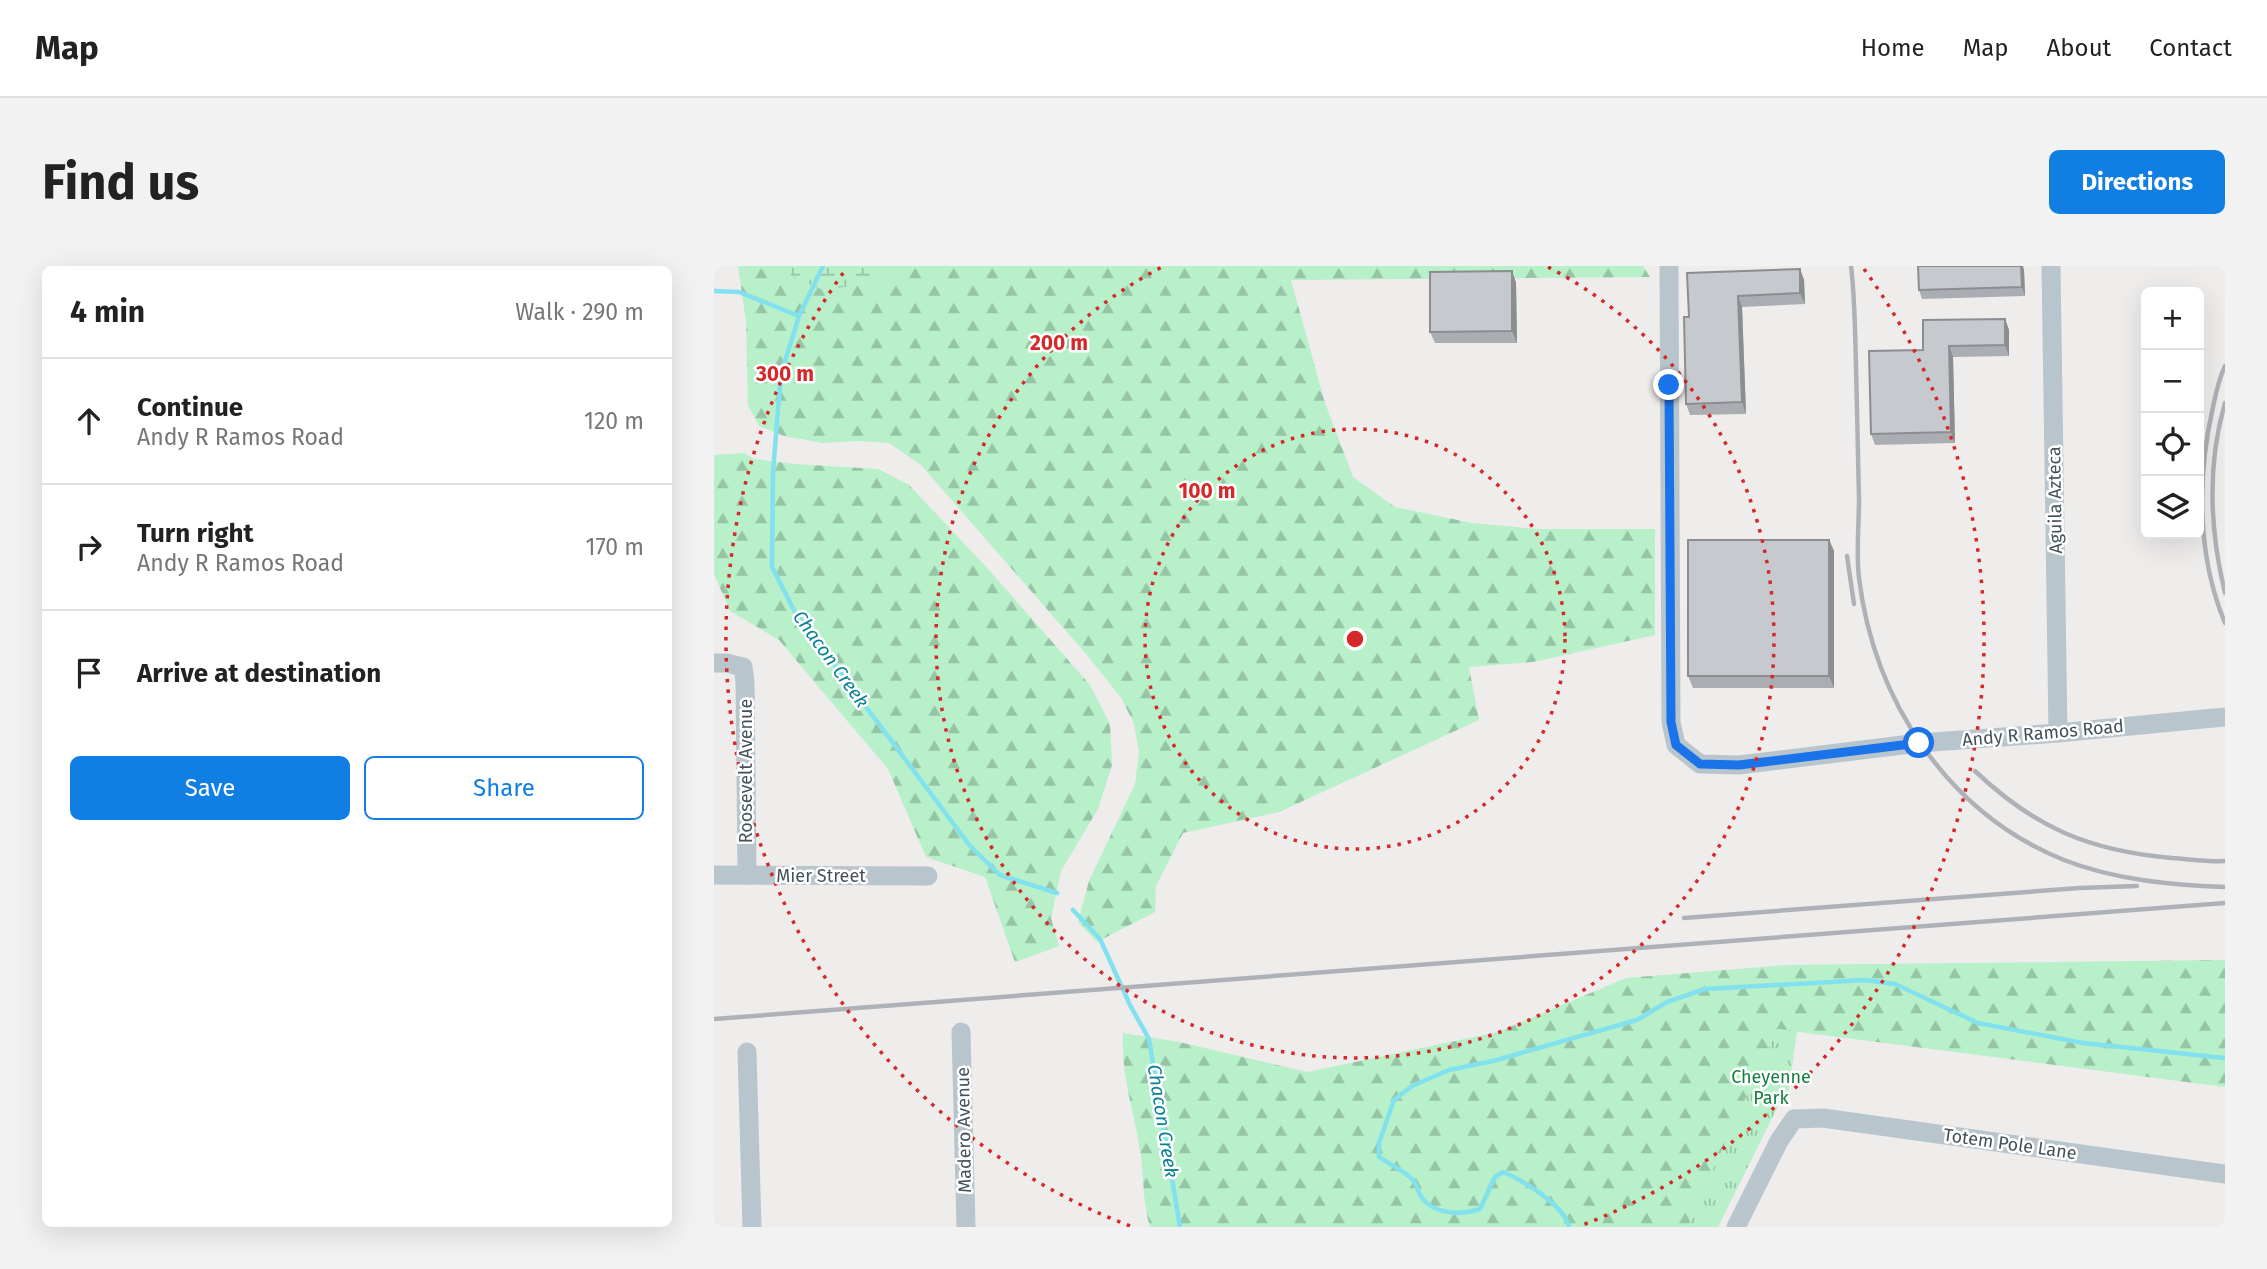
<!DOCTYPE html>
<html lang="en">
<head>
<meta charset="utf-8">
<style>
  :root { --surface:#fff; --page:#f2f2f2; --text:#222; --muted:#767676; --line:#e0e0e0; --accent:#117ee4 }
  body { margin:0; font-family:"Fira Sans",sans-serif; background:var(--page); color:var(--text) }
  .controls { position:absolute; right:21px; top:21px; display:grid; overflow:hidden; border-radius:10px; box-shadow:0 7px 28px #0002 }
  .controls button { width:63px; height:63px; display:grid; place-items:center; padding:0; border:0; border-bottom:2px solid var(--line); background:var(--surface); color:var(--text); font:35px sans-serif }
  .stop { position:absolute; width:21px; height:21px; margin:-16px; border:5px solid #1a73e8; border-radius:50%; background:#fff }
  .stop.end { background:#1a73e8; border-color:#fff; box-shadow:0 2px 7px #0008 }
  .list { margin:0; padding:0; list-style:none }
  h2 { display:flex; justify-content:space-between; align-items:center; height:91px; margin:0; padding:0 28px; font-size:30px }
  h2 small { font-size:23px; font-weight:400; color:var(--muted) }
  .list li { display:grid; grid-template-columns:46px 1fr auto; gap:21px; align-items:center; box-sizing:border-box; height:126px; padding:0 28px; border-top:2px solid var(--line) }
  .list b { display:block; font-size:26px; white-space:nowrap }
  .list p { margin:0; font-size:23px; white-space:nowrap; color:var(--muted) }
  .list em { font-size:23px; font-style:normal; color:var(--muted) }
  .actions { display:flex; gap:14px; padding:21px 28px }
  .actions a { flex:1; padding:16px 0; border:2px solid var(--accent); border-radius:10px; text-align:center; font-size:24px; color:var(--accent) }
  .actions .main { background:var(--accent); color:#fff }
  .icon { flex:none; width:38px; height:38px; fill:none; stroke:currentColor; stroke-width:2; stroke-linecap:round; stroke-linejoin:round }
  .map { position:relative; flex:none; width:1511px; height:961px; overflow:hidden; border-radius:10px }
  header { display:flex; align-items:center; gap:42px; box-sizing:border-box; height:98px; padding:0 35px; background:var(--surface); border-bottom:2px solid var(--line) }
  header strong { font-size:33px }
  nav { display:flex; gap:38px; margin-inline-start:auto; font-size:24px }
  .intro { display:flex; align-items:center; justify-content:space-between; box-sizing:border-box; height:168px; padding:0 42px }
  h1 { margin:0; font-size:49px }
  .button { padding:18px 32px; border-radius:10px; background:var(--accent); color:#fff; font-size:24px; font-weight:700 }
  main { display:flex; gap:42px; padding:0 42px }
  aside { flex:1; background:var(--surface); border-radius:10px; box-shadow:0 7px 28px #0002 }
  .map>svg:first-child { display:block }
  .forest { fill:url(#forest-firs) }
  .wetland { fill:url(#wetland-marsh) }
  .park { fill:url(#park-tufts) }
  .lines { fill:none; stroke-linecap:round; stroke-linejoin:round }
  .stream { stroke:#82e1ef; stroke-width:4.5 }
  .minor { stroke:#b9c5cd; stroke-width:19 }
  .rail { stroke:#aeb2b7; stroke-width:4.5 }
  .wall { fill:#aaaeb2 }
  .shaded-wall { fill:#8b8d91 }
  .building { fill:#c6cacf; stroke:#8b8d91; stroke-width:2 }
  .route { stroke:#1a73e8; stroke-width:9 }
  .ring { fill:none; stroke:#d62828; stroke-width:3.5; stroke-dasharray:3.5 7 }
  .labels { text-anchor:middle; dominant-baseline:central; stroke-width:5; stroke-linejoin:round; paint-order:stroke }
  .street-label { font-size:18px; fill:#44515a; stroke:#fff }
  .park-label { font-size:18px; fill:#127e40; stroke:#fff }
  .water-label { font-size:19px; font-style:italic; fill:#088194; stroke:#fff }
  .centre { fill:#d62828; stroke:#fff; stroke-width:3.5 }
  .ring-label { font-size:21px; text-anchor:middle; font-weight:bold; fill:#d62828; stroke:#fff; stroke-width:5; stroke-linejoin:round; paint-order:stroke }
</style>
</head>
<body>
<header>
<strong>Map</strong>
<nav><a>Home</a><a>Map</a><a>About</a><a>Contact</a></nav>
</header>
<div class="intro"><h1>Find us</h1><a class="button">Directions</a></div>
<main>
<aside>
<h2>4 min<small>Walk · 290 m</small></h2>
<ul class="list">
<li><svg class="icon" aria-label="ahead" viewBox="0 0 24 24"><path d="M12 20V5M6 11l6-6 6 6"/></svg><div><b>Continue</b><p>Andy R Ramos Road</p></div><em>120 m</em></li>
<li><svg class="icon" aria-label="right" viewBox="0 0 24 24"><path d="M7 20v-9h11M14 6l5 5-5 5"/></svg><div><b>Turn right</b><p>Andy R Ramos Road</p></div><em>170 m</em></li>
<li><svg class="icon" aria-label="arrive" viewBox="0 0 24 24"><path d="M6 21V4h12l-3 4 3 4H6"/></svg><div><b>Arrive at destination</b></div></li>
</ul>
<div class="actions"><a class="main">Save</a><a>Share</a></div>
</aside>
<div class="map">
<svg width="1511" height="961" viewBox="0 0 1511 961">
  <defs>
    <pattern id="forest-firs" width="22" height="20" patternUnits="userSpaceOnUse" patternTransform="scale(1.75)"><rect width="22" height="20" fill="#b7f0c9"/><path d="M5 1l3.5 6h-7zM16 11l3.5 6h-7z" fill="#96c5a6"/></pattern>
    <pattern id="wetland-marsh" width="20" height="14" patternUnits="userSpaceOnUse" patternTransform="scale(1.75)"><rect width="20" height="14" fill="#b7f0c9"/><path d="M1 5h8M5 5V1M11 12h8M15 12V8" fill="none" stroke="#96c5a6"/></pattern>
    <pattern id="park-tufts" width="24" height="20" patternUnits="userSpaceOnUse" patternTransform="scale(1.75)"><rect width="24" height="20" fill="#b7f0c9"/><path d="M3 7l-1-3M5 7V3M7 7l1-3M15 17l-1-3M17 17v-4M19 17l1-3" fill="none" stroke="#96c5a6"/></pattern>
  </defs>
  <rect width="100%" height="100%" fill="#efecec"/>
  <!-- forest -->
  <g class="forest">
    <polygon points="24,0 929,0 936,11 577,14 611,137 639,211 681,241 758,257 823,263 941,263 941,369 819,396 755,401 765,454 565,546 469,567 442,620 441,646 383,676 364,656 375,615 421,518 425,486 420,458 408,433 373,389 207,199 175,177 145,175 109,177 70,170 45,160 34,139 32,56"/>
    <polygon points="30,187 40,193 81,198 164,203 195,219 275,304 376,419 396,458 398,499 384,543 347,605 337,652 345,680 301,696 271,611 212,591 174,503 65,374 16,345 0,308 0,189"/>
    <path d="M1511 694V821L1063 763 973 961H436C429 938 430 915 427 891 421 847 407 813 409 767L465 776 593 806 784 766 912 712 1072 699Z"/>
  </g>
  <!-- wetland -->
  <polygon class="wetland" points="78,0 179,0 170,12 111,25 77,10"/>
  <!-- park -->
  <polygon class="park" points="1063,763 1083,765 1073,836 1065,838 1004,961 973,961"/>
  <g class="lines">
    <!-- stream -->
    <g class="stream">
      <polyline points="109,0 85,50 67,108 59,205 58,301 81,346 256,580 286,609 343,627"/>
      <polyline points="0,25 25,26 85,50"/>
      <polyline points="359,644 386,673 416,739 435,773 466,961"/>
      <path d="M855 961C851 940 809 914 789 906L781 911 766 943C747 949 721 949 708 932 703 926 704 919 698 913 689 904 675 898 665 891V877L680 834 698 820 735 804 779 795 923 754 953 736 991 723 1151 714 1181 718 1264 757 1369 777 1511 792"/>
    </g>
    <!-- minor -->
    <g class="minor">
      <polyline points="955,0 957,456 962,479 986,498 1025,499 1205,477 1344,467 1511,451"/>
      <polyline points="1337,0 1344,467"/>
      <polyline points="0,397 12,397 29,401 31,416 33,609"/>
      <polyline points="0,609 214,610"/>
      <polyline points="247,766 252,961"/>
      <polyline points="33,786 38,961"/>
      <polyline points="1022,961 1065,875 1080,853 1109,852 1511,908"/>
    </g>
    <!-- rail -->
    <g class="rail">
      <path d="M1137 0C1141 33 1141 67 1142 100 1143 145 1144 189 1145 233 1145 259 1142 286 1145 312 1160 434 1233 547 1350 594 1401 614 1457 619 1511 621"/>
      <path d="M1511 100C1505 112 1502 127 1499 141 1483 211 1483 290 1511 357"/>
      <path d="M1511 137C1493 199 1496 265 1511 327"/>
      <polyline points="1133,290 1140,338"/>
      <path d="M1261 505C1321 562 1376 585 1458 592 1475 593 1493 596 1511 595"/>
      <polyline points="970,652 1365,622 1423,620"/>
      <polyline points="0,753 1511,637"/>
    </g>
  </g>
  <!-- wall -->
  <g class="wall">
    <polygon points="1086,3 1090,14 1091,38 1028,41 1032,148 976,149 972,138 975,51"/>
    <polygon points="1310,4 1311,30 1208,33 1205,24"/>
    <polygon points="798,5 802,17 803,77 721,77 716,66"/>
    <polygon points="1291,53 1295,64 1295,90 1239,91 1241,177 1161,179 1157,168 1209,84"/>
    <polygon points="1115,274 1120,285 1120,422 979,422 974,410"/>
  </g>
  <!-- shaded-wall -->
  <g class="shaded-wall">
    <polygon points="1307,0 1309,0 1310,4 1311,30 1308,21"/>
    <polygon points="1086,3 1090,14 1091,38 1086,27"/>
    <polygon points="798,5 802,17 803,77 798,65"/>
    <polygon points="1024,30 1028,41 1032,148 1028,136"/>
    <polygon points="1291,53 1295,64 1295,90 1291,79"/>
    <polygon points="1235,80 1239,91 1241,177 1237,166"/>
    <polygon points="1115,274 1120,285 1120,422 1115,410"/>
  </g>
  <!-- building -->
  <g class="building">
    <polygon points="1204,0 1307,0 1308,21 1205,24"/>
    <polygon points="1086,3 1086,27 1024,30 1028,136 972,138 970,51 975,51 973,7"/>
    <polygon points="798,5 798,65 716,66 716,6"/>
    <polygon points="1291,53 1291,79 1235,80 1237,166 1157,168 1155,85 1209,84 1209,54"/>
    <rect x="974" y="274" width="141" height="136"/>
  </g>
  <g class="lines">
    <!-- route -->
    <polyline class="route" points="955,119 957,456 962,479 986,498 1025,499 1205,477"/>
  </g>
  <!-- distance rings -->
  <g class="ring">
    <circle cx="641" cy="373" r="210"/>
    <path d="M834 1A419 419 0 1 1 448 1"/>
    <path d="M416 960A629 629 0 0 1 132 3M1150 3A629 629 0 0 1 866 960"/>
  </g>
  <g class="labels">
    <!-- street labels -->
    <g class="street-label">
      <text transform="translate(1341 234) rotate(-91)">Aguila Azteca</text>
      <text transform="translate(1329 467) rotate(-5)">Andy R Ramos Road</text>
      <text transform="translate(32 505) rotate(-90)">Roosevelt Avenue</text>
      <text x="107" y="610">Mier Street</text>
      <text transform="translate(250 864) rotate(-91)">Madero Avenue</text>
      <text transform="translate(1296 878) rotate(8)">Totem Pole Lane</text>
    </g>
    <!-- park labels -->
    <g class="park-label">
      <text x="1057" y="811">Cheyenne<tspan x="1057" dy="21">Park</tspan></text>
    </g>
    <!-- water labels -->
    <g class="water-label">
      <text transform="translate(117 393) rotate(54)">Chacon Creek</text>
      <text transform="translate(449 855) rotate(81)">Chacon Creek</text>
    </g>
  </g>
  <circle cx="641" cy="373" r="10" class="centre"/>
  <g class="ring-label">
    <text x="345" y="84">200 m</text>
    <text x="71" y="115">300 m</text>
    <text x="493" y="232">100 m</text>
  </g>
</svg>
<div class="controls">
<button>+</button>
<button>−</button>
<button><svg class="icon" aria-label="locate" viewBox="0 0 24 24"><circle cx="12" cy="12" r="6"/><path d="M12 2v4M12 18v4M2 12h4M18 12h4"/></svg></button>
<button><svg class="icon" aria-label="layers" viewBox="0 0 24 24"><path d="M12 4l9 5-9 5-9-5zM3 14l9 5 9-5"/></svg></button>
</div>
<div class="stop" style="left:1205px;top:477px"></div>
<div class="stop end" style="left:955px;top:119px"></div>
</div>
</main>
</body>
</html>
